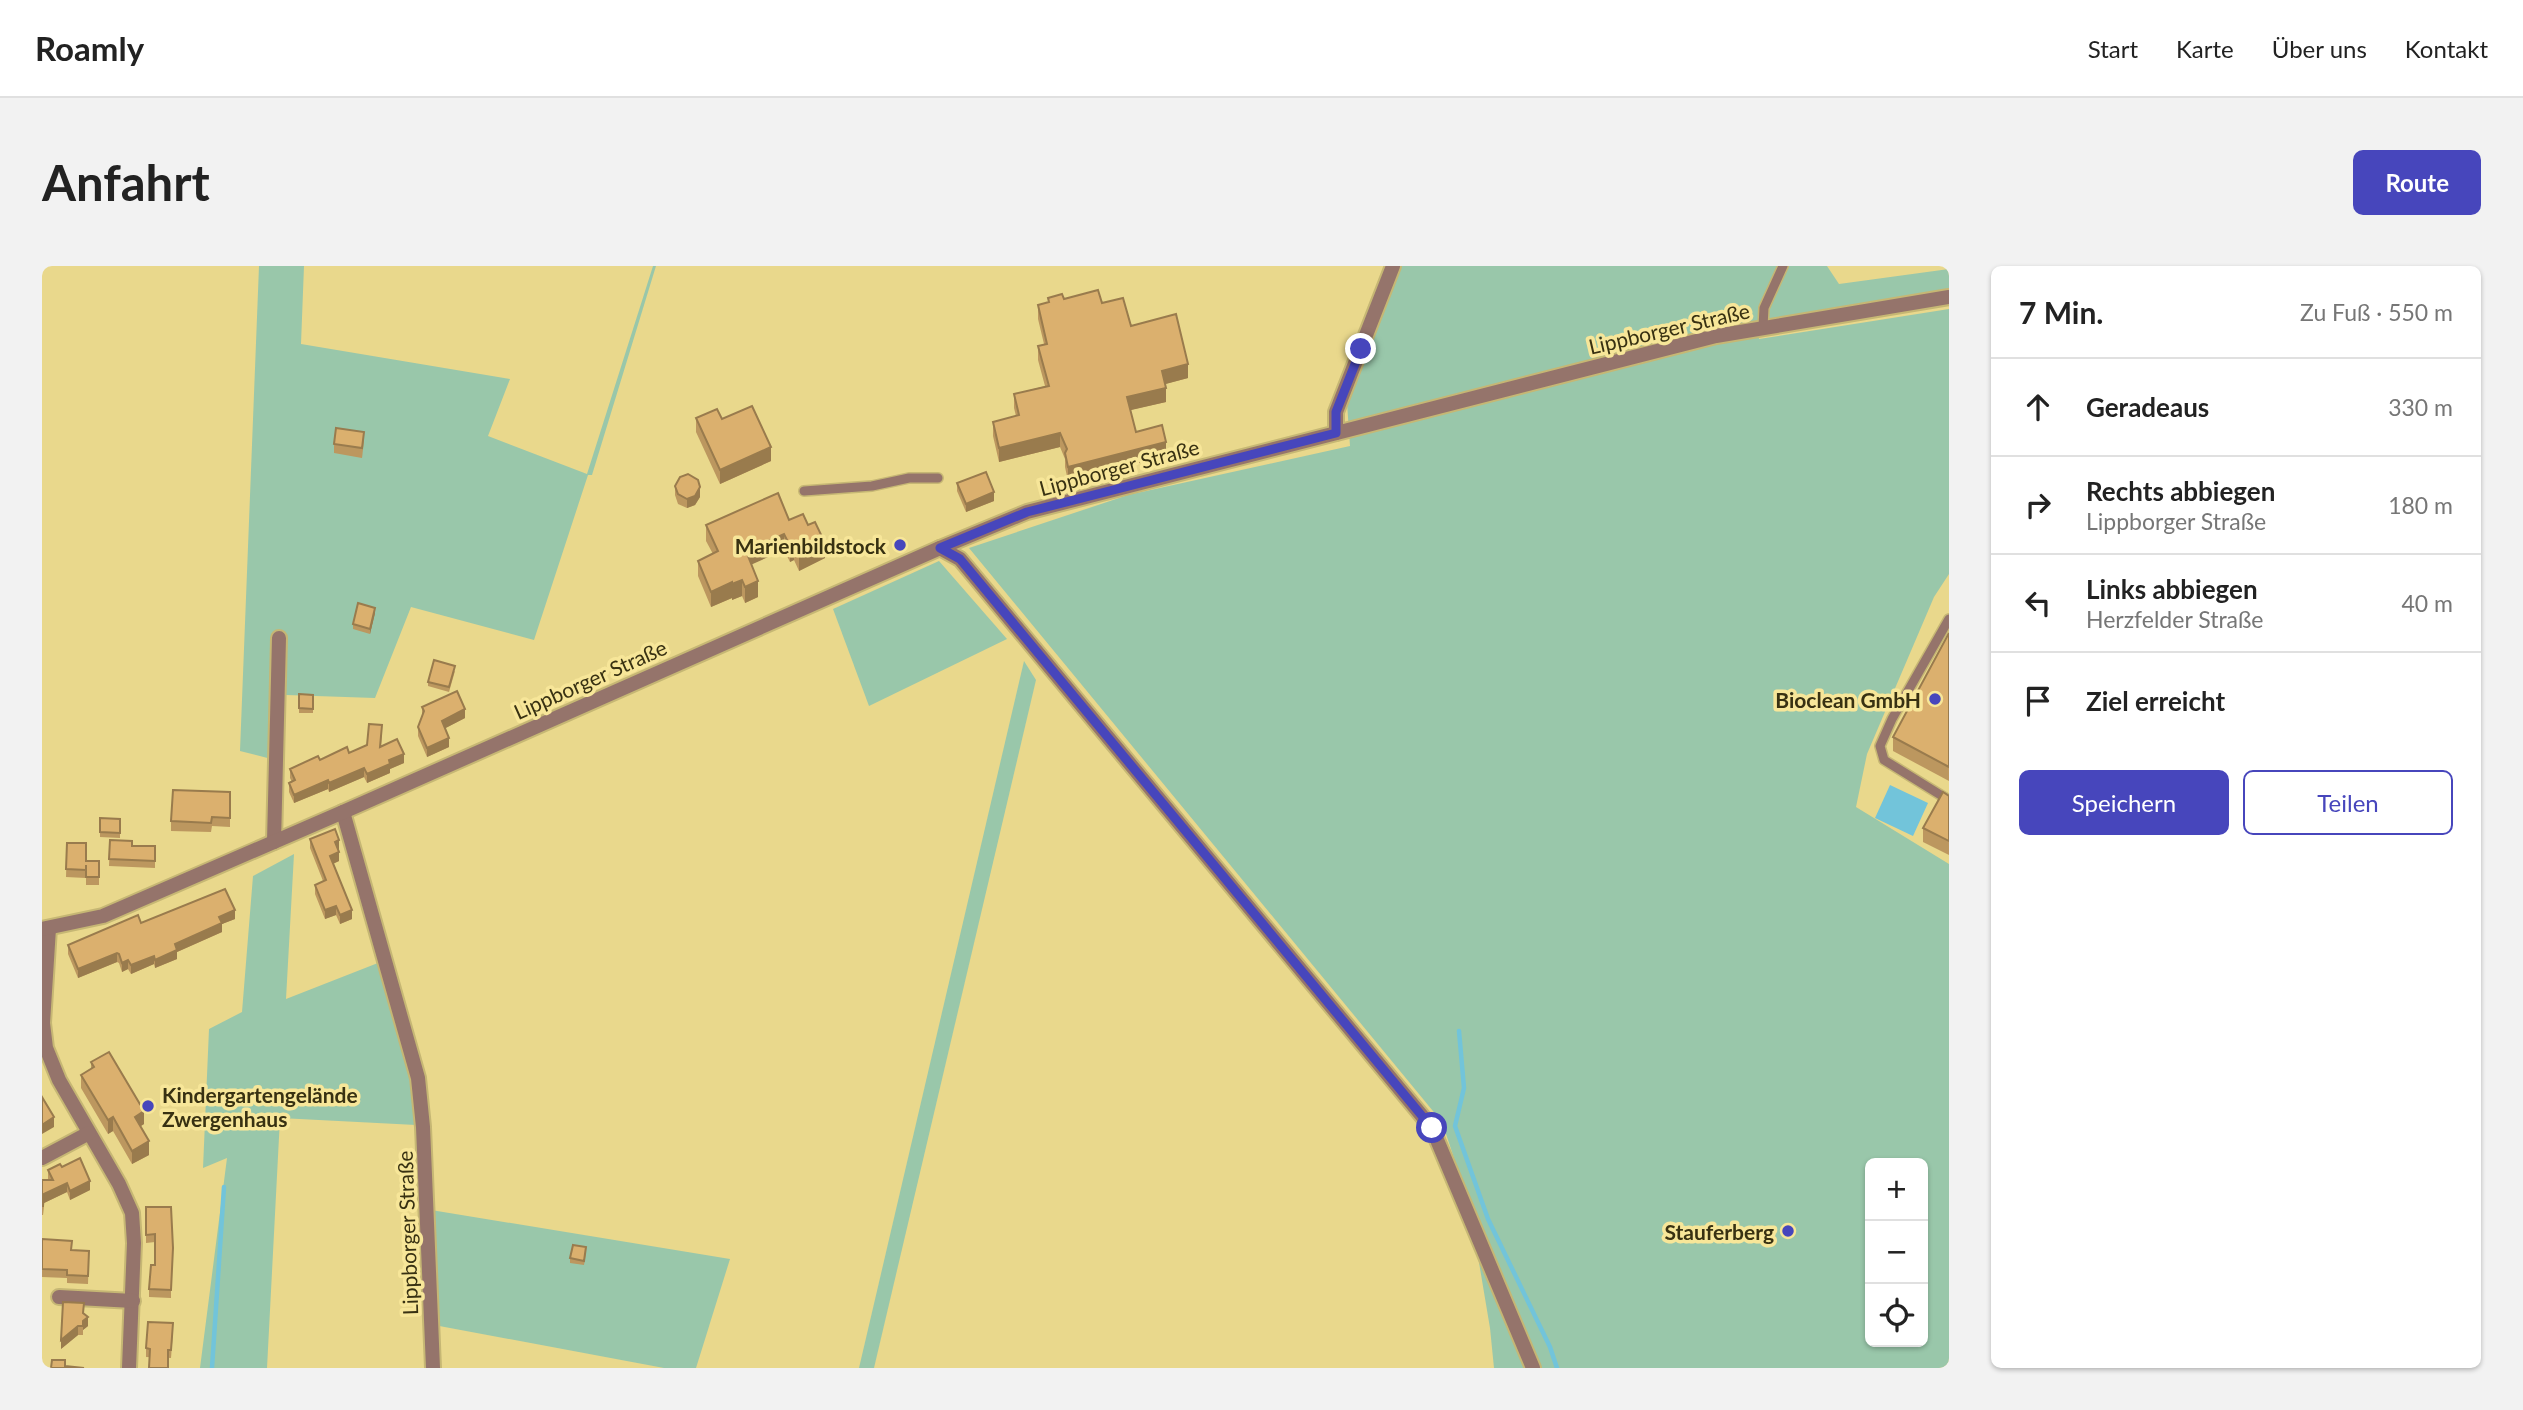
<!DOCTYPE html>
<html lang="de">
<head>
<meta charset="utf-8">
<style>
  :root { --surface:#fff; --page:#f2f2f2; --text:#222; --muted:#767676; --line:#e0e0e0; --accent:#4746bc }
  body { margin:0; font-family:Lato,sans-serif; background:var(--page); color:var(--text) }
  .controls { position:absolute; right:21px; bottom:21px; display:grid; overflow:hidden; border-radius:10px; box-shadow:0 2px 5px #0004 }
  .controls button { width:63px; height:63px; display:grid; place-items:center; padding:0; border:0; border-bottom:2px solid var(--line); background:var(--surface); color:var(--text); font:35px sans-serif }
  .stop { position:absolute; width:21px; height:21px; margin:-16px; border:5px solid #4746bc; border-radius:50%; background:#fff }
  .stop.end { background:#4746bc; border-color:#fff; box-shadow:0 2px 7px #0008 }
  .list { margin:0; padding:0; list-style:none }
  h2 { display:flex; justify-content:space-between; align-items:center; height:91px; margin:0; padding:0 28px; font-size:30px }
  h2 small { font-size:23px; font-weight:400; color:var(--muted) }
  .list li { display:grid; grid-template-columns:46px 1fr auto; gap:21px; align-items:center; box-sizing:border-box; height:98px; padding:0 28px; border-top:2px solid var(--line) }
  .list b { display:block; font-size:26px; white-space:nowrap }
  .list p { margin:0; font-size:23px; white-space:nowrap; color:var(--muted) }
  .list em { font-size:23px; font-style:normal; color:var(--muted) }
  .actions { display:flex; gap:14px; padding:21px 28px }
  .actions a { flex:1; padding:16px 0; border:2px solid var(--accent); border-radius:10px; text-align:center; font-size:24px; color:var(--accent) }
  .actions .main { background:var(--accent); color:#fff }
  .icon { flex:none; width:38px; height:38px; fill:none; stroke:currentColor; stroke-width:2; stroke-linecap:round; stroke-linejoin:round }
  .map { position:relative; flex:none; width:1907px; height:1102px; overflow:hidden; border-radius:10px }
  header { display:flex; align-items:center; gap:42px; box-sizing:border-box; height:98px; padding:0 35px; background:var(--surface); border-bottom:2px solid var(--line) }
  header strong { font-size:33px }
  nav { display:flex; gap:38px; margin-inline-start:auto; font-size:24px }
  .intro { display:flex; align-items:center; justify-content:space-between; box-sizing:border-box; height:168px; padding:0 42px }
  h1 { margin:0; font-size:49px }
  .button { padding:18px 32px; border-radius:10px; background:var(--accent); color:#fff; font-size:24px; font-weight:700 }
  main { display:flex; gap:42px; padding:0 42px }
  aside { flex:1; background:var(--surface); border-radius:10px; box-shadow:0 2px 5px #0004 }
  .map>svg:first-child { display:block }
  .green { fill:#99c7aa; fill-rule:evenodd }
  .water { fill:#72c4da }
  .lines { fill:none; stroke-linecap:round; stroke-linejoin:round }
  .stream { stroke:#72c4da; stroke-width:4.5 }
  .service-casing { stroke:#c6b774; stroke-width:12 }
  .minor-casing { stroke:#c6b774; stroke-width:18 }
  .tertiary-casing { stroke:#c6b774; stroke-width:18 }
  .service { stroke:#95746b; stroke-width:9 }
  .minor { stroke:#95746b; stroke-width:14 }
  .tertiary { stroke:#95746b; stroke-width:14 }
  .wall { fill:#bc975f }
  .shaded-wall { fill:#997b4d }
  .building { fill:#dbb06e; stroke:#997b4d; stroke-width:2 }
  .route { stroke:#4746bc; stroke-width:9 }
  .poi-dot { fill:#4746bc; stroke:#f7e699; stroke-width:2.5 }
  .labels { text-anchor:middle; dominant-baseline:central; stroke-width:7; stroke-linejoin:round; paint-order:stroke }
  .street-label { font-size:21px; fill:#383112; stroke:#f7e699 }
  .poi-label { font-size:21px; font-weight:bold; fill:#383112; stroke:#f7e699; text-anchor:end }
</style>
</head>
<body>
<header>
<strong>Roamly</strong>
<nav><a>Start</a><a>Karte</a><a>Über uns</a><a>Kontakt</a></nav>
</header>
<div class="intro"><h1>Anfahrt</h1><a class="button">Route</a></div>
<main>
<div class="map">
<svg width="1907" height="1102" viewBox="0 0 1907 1102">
  <rect width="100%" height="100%" fill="#e9d88c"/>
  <!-- green -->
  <g class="green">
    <polygon points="217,0 262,0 259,78 468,113 446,170 545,208 611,0 614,0 550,209 546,209 492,374 369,341 333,432 244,429 241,496 198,485"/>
    <path d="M1359 0H1785L1797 18 1907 3V24L1717 55V73L1907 43V308L1892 331 1825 488 1814 541 1907 598V1102H1452L1448 1062 1427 937 1400 856 927 282 1086 229 1308 180 1305 137ZM1828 897H1881V1076H1828Z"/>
    <polygon points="897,295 965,373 827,440 791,343"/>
    <polygon points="982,395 994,414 832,1102 817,1102"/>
    <polygon points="252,588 244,733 341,695 372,811 374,859 238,852 225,1102 158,1102 185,892 161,902 167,763 200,746 211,610"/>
    <polygon points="389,944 688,993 654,1102 622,1102 392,1059"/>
  </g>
  <!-- water -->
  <polygon class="water" points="1848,519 1886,537 1871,570 1833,552"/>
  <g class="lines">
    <!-- stream -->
    <g class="stream">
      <polyline points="1417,765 1422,822 1413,860 1446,953 1508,1081 1515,1102"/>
      <polyline points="170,1102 182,921"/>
    </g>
    <!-- service casing -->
    <g class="service-casing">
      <g id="service">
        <polyline points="1721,61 1722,42 1741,0"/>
        <polyline points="762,225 830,220 867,212 896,212"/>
        <polyline points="1905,533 1842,494 1838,480 1850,453 1907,353"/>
      </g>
    </g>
    <!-- minor casing -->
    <g class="minor-casing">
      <g id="minor">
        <polyline points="1294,167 1294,146 1351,0"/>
        <polyline points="898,282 918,293 1390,862 1491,1102"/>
        <polyline points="301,546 376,812 381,861 391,1102"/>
        <polyline points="232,576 237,372"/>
        <polyline points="7,662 1,757 4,782 17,814 77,918 90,947 92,977 87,1102"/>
        <polyline points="0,892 47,867"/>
        <polyline points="17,1031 91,1035"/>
      </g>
    </g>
    <!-- tertiary casing -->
    <g class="tertiary-casing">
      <polyline id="tertiary" points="0,663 61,650 301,546 898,282 985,246 1674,70 1907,31"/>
    </g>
    <!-- service -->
    <use href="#service" class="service"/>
    <!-- minor -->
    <use href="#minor" class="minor"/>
    <!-- tertiary -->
    <use href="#tertiary" class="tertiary"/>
  </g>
  <!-- wall -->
  <g class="wall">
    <polygon points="1006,32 1060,37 1089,60 1146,112 1123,118 1124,136 1088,144 1094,166 1124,190 1026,215 1023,201 1023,193 1018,181 957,196 951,170 951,156 974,150 972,142 972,128 1003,120 996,94 996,80 1002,78 996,53 996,39 1006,36"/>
    <polygon points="654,152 680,153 729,195 678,218 654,166"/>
    <polygon points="322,175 320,192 292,187 292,178"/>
    <polygon points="915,217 952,235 924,246 915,225"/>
    <polygon points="633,220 658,231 653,239 645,242 636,238 633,229"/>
    <polygon points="747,254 783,292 757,305 752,294 748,296 742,284 709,298 716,331 703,337 700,330 690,334 690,332 669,341 656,310 656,295 671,288 664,275 664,259"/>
    <polygon points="333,347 328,368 311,363 311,358"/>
    <polygon points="1907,367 1907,515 1851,485 1851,471"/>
    <polygon points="413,405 407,426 386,420 386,416"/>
    <polygon points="257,428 271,429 271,447 257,447"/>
    <polygon points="380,441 423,452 403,462 407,481 385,491 376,470 376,461 380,450"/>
    <polygon points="340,468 339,480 362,497 348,503 348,507 325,517 322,511 287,526 286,523 252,537 247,526 247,517 250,516 248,512 248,503 307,487 325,479"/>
    <polygon points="188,526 188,561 170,560 169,566 129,565 129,555"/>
    <polygon points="1907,530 1907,589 1881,576 1881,562"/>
    <polygon points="58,552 78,553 78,572 58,571"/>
    <polygon points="268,573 297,583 296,584 297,595 291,598 310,653 298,658 294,649 283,653 273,628 273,619 281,615 268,582"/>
    <polygon points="68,574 90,580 113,580 113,602 67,600"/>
    <polygon points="25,577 44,595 57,595 57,619 44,619 44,607 44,612 24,611"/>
    <polygon points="193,653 180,658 180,666 135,686 135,693 113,702 112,698 89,708 86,703 80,706 77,697 75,696 36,712 26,688 26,679 99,657"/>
    <polygon points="49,796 102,858 98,860 107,889 90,898 71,865 66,868 39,822 39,809 49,803"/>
    <polygon points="20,901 48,924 28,934 25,926 2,937 1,949 0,949 0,914 6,914 6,904"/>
    <polygon points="104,941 129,941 129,1032 107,1031 107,1023 113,999 113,976 104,977"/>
    <polygon points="0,973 30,984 47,985 46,1018 25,1017 25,1012 0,1011"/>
    <polygon points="544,986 542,999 528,997 528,992"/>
    <polygon points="42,1047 46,1060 41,1064 41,1069 36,1069 19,1083"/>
    <polygon points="131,1066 129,1092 104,1091 104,1082"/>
  </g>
  <!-- shaded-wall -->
  <g class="shaded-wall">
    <polygon points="1146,98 1146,112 1120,119 1120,105"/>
    <polygon points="1124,122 1124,136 1085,145 1085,131"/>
    <polygon points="1018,167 1018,181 957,196 957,182"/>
    <polygon points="1124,176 1124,190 1026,215 1026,201"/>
    <polygon points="729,181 729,195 678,218 678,204"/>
    <polygon points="658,221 658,231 653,239 645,242 645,233"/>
    <polygon points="952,226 952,235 924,246 924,238"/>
    <polygon points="742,268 742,284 704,301 704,285"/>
    <polygon points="783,277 783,292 757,305 757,289"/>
    <polygon points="752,279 752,294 748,296 748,280"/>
    <polygon points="700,314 700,330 690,334 690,318"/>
    <polygon points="716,315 716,331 703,337 703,321"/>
    <polygon points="690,316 690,332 669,341 669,326"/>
    <polygon points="333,342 333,347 328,368 328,363"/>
    <polygon points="423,443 423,452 400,464 400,455"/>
    <polygon points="407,472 407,481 385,491 385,482"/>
    <polygon points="362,488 362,497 348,503 348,507 325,517 325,508 347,494"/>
    <polygon points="322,502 322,511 287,526 287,517"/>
    <polygon points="286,514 286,523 252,537 252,529"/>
    <polygon points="297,574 297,583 293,585 293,576"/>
    <polygon points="297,586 297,595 288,599 288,590"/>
    <polygon points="294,640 294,649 283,653 283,644"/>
    <polygon points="193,644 193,653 180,658 180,666 135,686 135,693 113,702 113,694 133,678 177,651"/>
    <polygon points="310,644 310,653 298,658 298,649"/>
    <polygon points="75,687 75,696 36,712 36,703"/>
    <polygon points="112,690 112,698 89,708 89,699"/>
    <polygon points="86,694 86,703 80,706 80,697"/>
    <polygon points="102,845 102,858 93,864 93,851"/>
    <polygon points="12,851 12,861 0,868 0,859"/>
    <polygon points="71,851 71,865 66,868 66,854"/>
    <polygon points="107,875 107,889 90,898 90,885"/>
    <polygon points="48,915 48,924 28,934 28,925"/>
    <polygon points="25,917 25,926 2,937 1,949 2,928"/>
    <polygon points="46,1051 46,1060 41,1064 41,1069 41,1055"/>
    <polygon points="36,1060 36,1069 19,1083 19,1074"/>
  </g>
  <!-- building -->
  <g class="building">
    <polygon points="1056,24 1060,37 1081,32 1089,60 1134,48 1146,98 1120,105 1124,122 1085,131 1094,166 1120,159 1124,176 1026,201 1023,187 1025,183 1018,167 957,182 951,156 977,149 972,128 1007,120 996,80 1005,78 996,39 1007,36 1006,32 1020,28 1022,33"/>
    <polygon points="710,140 729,181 678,204 654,152 675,143 680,153"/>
    <polygon points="294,162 322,166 320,182 292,178"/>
    <polygon points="944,206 952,226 924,238 915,217"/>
    <polygon points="646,208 656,214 658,221 653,230 645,233 636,228 633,220 638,211"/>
    <polygon points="736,227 747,254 761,248 766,259 773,256 783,277 757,289 752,279 748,280 742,268 704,285 716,315 703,321 700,314 690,318 690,316 669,326 656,295 676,285 664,259"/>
    <polygon points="316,337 333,342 328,363 311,358"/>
    <polygon points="1907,367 1907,501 1851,471"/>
    <polygon points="392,394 413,400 407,421 386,416"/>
    <polygon points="415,425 423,443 400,455 407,472 385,482 376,461 382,445 380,441"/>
    <polygon points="257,428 271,429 271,443 257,442"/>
    <polygon points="327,458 340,459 338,481 355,473 362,488 347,494 348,498 325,508 322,502 287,517 286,514 252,529 247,517 253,514 248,503 276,490 278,494 305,481 307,487 325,479"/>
    <polygon points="131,524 188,526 188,552 170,551 169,557 129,555"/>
    <polygon points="1901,526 1907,530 1907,575 1881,562"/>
    <polygon points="58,552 78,553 78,567 58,566"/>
    <polygon points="293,563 297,574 293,576 297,586 288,590 310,644 298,649 294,640 283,644 273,619 284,614 268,573"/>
    <polygon points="68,574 90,575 90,580 113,580 113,595 67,593"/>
    <polygon points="25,577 44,577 44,595 57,595 57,611 44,611 44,599 44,604 24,603"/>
    <polygon points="183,623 193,644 177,651 180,657 133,678 135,684 113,694 112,690 89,699 86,694 80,697 77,688 75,687 36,703 26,679 96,649 99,657"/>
    <polygon points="67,786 102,845 93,851 107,875 90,885 71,851 66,854 39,809 52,801 49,796"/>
    <polygon points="0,831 12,851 0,859"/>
    <polygon points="38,892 48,915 28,925 25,917 2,928 1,940 0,940 0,914 11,914 6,904 18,898 20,901"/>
    <polygon points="104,941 129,941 131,982 129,1024 107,1023 109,999 113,999 113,968 104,969"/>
    <polygon points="0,973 30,975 29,984 47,985 46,1010 25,1009 25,1004 0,1003"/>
    <polygon points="531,979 544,981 542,995 528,992"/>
    <polygon points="21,1036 42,1037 41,1047 46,1051 41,1055 41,1060 36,1060 19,1074"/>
    <polygon points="106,1056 131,1057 129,1084 126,1084 126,1102 107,1102 108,1083 104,1082"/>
    <polygon points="10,1094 23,1094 23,1100 42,1102 9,1102"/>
  </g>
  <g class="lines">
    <!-- route -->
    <polyline class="route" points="1319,83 1294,146 1294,167 985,246 898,282 918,293 1390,862"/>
  </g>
  <!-- markers -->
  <g class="poi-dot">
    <circle cx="858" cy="279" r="7"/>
    <circle cx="1893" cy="433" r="7"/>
    <circle cx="106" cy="840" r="7"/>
    <circle cx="1746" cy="965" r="7"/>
  </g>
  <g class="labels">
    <!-- street labels -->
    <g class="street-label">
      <text transform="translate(1627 62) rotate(-13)">Lippborger Straße</text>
      <text transform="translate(1077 201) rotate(-15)">Lippborger Straße</text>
      <text transform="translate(548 413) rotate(-24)">Lippborger Straße</text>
      <text transform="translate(365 967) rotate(-92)">Lippborger Straße</text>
    </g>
    <!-- poi labels -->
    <g class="poi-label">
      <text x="844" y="279">Marienbildstock</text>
      <text x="1879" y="433">Bioclean GmbH</text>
      <text x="120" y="828" text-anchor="start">Kindergartengelände<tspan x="120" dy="24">Zwergenhaus</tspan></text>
      <text x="1732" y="965">Stauferberg</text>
    </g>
  </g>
</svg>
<div class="controls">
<button>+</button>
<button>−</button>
<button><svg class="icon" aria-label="locate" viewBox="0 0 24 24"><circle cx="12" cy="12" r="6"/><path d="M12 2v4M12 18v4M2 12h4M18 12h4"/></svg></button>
</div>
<div class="stop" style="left:1390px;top:862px"></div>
<div class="stop end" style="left:1319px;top:83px"></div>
</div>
<aside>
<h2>7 Min.<small>Zu Fuß · 550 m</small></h2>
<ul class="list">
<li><svg class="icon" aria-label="ahead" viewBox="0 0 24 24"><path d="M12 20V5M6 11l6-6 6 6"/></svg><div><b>Geradeaus</b></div><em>330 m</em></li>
<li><svg class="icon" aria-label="right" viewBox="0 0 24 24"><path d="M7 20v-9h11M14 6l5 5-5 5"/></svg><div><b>Rechts abbiegen</b><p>Lippborger Straße</p></div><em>180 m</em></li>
<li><svg class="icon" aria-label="left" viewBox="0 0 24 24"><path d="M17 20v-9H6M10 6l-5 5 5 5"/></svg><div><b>Links abbiegen</b><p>Herzfelder Straße</p></div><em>40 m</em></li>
<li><svg class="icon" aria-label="arrive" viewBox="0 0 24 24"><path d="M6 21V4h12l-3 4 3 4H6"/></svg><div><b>Ziel erreicht</b></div></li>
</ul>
<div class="actions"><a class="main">Speichern</a><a>Teilen</a></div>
</aside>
</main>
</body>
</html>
